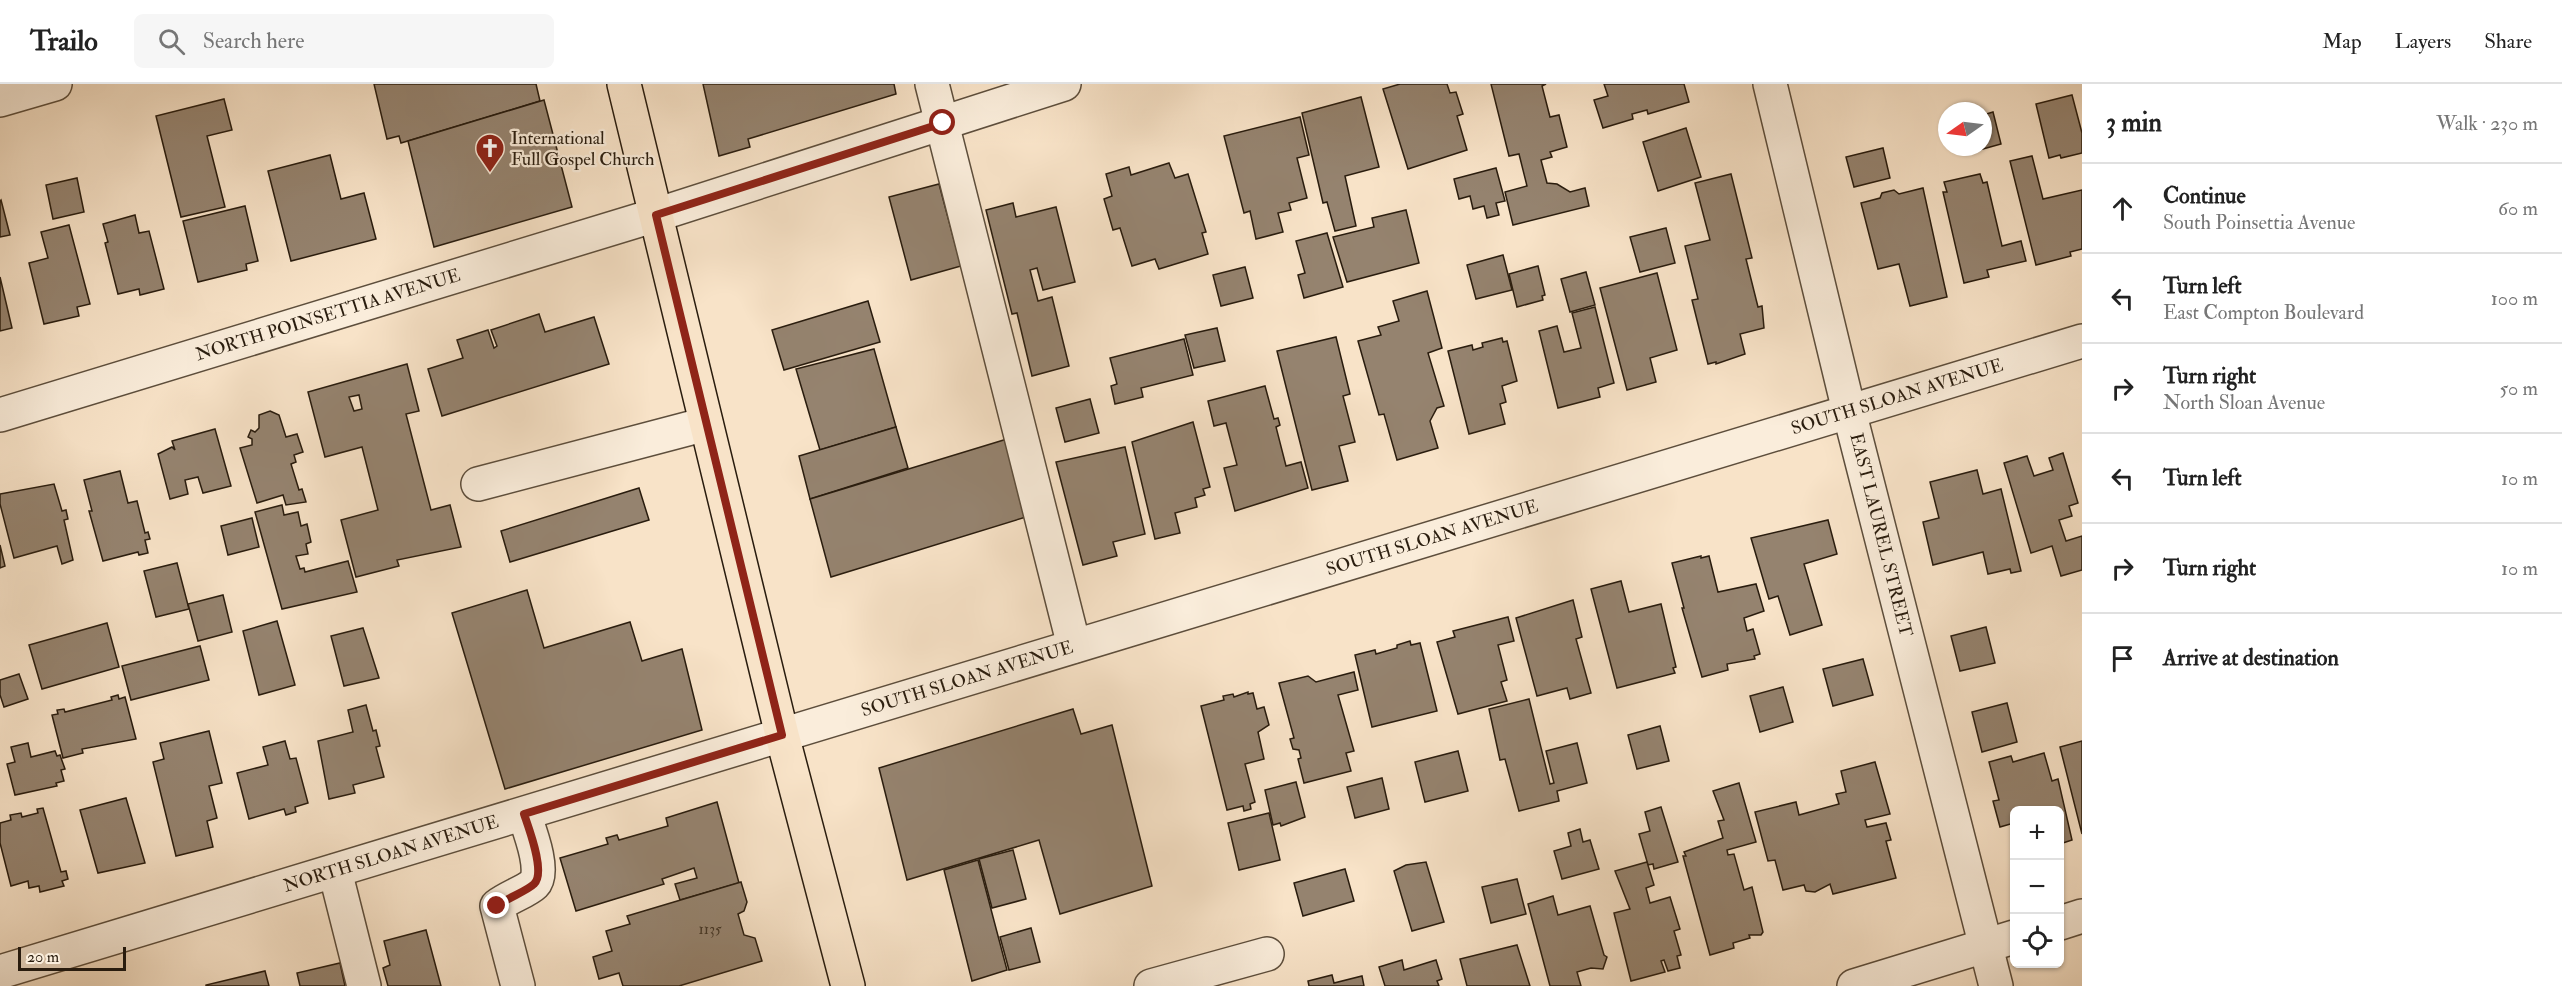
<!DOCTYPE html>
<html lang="en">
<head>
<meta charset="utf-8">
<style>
  :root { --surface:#fff; --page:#f6f6f6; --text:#222; --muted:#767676; --line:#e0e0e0 }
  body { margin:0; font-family:"IM FELL Double Pica",serif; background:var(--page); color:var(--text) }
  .controls { position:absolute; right:18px; bottom:18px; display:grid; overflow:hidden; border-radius:9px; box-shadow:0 2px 4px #0004 }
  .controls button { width:54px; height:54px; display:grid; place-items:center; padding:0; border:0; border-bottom:2px solid var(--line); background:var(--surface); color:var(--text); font:30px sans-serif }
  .compass { position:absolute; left:1938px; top:18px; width:54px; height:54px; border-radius:50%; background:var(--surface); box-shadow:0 2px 4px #0004; rotate:256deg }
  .scale { position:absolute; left:18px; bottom:15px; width:108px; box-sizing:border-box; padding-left:6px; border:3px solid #291c0e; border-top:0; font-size:16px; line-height:21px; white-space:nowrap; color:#291c0e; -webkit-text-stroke:4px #faeddb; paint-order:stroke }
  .stop { position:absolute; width:18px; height:18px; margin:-14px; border:4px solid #8f2418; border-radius:50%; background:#fff }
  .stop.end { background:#8f2418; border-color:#fff; box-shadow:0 2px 6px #0008 }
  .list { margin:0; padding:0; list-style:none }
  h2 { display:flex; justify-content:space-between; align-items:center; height:78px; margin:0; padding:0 24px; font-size:26px }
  h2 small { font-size:20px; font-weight:400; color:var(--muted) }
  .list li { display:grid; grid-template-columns:39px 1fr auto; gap:18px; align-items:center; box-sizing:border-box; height:90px; padding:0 24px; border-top:2px solid var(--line) }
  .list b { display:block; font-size:22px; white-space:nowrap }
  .list p { margin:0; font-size:20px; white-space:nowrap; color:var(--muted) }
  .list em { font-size:20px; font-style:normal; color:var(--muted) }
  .icon { flex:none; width:33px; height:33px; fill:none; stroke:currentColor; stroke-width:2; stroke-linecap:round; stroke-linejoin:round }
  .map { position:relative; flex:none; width:2082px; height:902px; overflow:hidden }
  header { display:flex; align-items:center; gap:36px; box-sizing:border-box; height:84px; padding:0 30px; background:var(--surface); border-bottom:2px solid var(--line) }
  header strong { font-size:28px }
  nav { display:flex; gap:33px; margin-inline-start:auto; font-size:21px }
  .search { width:420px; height:54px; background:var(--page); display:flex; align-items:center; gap:15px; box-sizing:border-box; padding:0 21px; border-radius:9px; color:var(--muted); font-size:22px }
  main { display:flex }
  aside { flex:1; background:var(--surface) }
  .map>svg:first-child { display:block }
  .building { fill:#95836f; stroke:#291c0e; stroke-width:1.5; fill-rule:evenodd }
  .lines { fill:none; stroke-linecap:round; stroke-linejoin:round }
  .minor-casing { stroke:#5d4e3c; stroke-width:36 }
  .major-casing { stroke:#291c0e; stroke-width:36 }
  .minor { stroke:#faeddb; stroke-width:33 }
  .major { stroke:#f8e3c8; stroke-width:33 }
  .route { stroke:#8f2418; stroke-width:8 }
  .labels { text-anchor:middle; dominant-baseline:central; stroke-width:4.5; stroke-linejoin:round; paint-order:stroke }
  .number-label { font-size:15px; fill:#443626 }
  .poi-label { font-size:18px; fill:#291c0e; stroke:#faeddb; text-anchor:start }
  .street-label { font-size:18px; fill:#291c0e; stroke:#faeddb }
</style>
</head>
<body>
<header>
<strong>Trailo</strong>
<div class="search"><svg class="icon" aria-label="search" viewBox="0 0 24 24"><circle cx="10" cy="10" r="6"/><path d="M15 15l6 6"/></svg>Search here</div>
<nav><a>Map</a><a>Layers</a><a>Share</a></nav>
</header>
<main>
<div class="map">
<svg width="2082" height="902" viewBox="0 0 2082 902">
  <rect width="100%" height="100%" fill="#f8e3c8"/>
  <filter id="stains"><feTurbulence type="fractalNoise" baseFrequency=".00333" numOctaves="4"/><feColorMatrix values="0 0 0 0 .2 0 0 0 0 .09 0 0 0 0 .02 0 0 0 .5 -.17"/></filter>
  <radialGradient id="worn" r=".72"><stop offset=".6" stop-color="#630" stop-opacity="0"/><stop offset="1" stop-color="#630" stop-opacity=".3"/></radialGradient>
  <!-- building -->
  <g class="building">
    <polygon points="374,0 536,0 540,17 401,59 399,52 387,55"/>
    <polygon points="703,0 894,0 896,10 748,55 750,63 719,72"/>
    <polygon points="1400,0 1447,0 1450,9 1456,8 1463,30 1457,32 1467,66 1408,85 1383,5"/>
    <polygon points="1491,0 1546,0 1542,2 1550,33 1559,31 1567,63 1550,68 1552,73 1541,76 1547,99 1557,100 1570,108 1585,104 1589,122 1513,141 1505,108 1527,102 1519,70 1509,72"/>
    <polygon points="1604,0 1684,0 1689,18 1648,30 1647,26 1632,30 1633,35 1603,44 1594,16 1608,12"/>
    <polygon points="2072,11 2082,49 2082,69 2061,74 2060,71 2049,74 2036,20"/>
    <polygon points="1361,13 1379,83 1345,92 1356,142 1335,147 1327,118 1323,119 1302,29"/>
    <polygon points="224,15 232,46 207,52 225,123 181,133 156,32"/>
    <polygon points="544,16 572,123 434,163 408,57"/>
    <polygon points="1993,28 2001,60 1972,68 1971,63 1983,63 1983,31"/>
    <polygon points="1300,33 1309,71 1297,74 1307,114 1289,119 1291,126 1278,129 1283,148 1256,155 1250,127 1244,129 1224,52"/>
    <polygon points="1686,44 1701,93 1658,107 1643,58"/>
    <polygon points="1883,64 1890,94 1854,103 1846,73"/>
    <polygon points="330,71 341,115 364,109 376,155 291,177 268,87"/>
    <polygon points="2032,72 2043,115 2082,106 2082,165 2070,168 2071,172 2036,181 2010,77"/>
    <polygon points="1169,79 1175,94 1188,90 1206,148 1202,149 1208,170 1159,185 1155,175 1132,182 1120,144 1113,146 1104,115 1112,112 1106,90 1129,83 1131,91"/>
    <polygon points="1496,84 1505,117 1496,119 1499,131 1487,134 1484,122 1473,125 1470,112 1459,115 1454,95"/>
    <polygon points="1731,90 1752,174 1746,175 1758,223 1762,222 1764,244 1740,250 1745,270 1716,280 1716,278 1708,280 1692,216 1698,215 1685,162 1710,156 1695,99"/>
    <polygon points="1980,90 1983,99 1987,98 2002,162 2021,157 2026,177 1987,186 1989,193 1964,199 1943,108 1947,108 1944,98"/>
    <polygon points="77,94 84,128 53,135 46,101"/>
    <polygon points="939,100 961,182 911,196 889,113"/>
    <polygon points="1923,104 1947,213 1910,222 1899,180 1878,185 1861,119 1880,114 1882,109 1894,106 1899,110"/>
    <polygon points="1,116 10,151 0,153 0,117"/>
    <polygon points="1013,119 1016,133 1056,123 1075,198 1043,206 1037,184 1030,186 1038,217 1052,213 1069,282 1032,292 1017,229 1012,230 986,126"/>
    <polygon points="245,122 258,177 246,180 247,186 198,198 183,137"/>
    <polygon points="1406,126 1419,179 1347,198 1333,153 1374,143 1372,134"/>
    <polygon points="135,131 139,149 149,147 164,205 140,211 139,205 118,210 105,159 108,158 103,140"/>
    <polygon points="69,141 90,220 77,223 79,232 44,240 29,179 48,174 41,148"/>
    <polygon points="1666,144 1675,179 1640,188 1630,153"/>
    <polygon points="1327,149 1343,203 1304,214 1298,191 1305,189 1296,157"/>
    <polygon points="1503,171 1512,206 1476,215 1467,181"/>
    <polygon points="1538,182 1545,211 1542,212 1543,216 1517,223 1509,190"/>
    <polygon points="1245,183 1253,214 1221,222 1213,191"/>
    <polygon points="1586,188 1595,221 1570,228 1561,195"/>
    <polygon points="1657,189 1677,266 1650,274 1656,298 1627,306 1600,204"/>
    <polygon points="0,193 12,244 0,247"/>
    <polygon points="1427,207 1442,264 1428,269 1444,322 1437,324 1430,337 1438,364 1397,376 1384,330 1379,331 1358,257 1381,251 1378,243 1399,237 1393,217"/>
    <polygon points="868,217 880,258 784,286 772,246"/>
    <polygon points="1595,223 1614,299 1598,304 1600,313 1558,324 1539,247 1557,242 1564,268 1581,264 1572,229"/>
    <polygon points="539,230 545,248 594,233 609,280 442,332 428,285 463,274 457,256 488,246 494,264 497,262 491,246"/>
    <polygon points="1217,244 1225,277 1194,284 1185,251"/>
    <polygon points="1336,253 1350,310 1343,312 1355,358 1339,362 1348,397 1312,406 1277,267"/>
    <polygon points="1502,254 1503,258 1507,257 1517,297 1502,302 1506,318 1500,320 1505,340 1469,350 1448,267 1472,261 1473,266 1483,263 1482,259"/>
    <polygon points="1184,255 1193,291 1141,304 1143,313 1115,320 1111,302 1117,300 1110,274"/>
    <polygon points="874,265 896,343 820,366 796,285"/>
    <path d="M407 280 419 327 406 330 431 426 450 421 461 463 397 476 399 482 356 493 341 436 378 426 362 363 325 373 308 308ZM359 311 362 325 354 327 349 313Z"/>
    <polygon points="1265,302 1274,335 1278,334 1280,341 1276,343 1286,382 1301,378 1308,404 1235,427 1224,384 1237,381 1226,339 1214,342 1208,317"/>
    <polygon points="1090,315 1099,349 1065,358 1056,324"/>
    <polygon points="270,327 279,331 286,353 297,350 303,368 294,371 296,378 291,380 299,406 302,405 306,418 286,421 283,411 257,419 240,364 252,361 252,355 248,353 251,346 255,348 259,344 259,331"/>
    <polygon points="1193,338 1210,403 1203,405 1205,411 1195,414 1197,423 1175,429 1180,449 1155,455 1132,358"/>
    <polygon points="896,343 908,384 810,415 799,372"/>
    <polygon points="215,345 231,402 203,409 198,393 185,396 188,410 170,415 158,370 172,363 175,366 172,357"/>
    <polygon points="1007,355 1026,433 831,493 810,415"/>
    <polygon points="1125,363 1145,450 1113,458 1117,472 1083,481 1056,378"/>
    <polygon points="2063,369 2078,419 2069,422 2072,432 2059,436 2066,457 2082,452 2082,486 2061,492 2052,462 2031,469 2004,379 2027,372 2034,392 2053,386 2049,374"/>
    <polygon points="1977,386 1983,410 2001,405 2021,487 2011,489 2010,485 1988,490 1983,468 1933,481 1923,438 1939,434 1930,398"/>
    <polygon points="120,387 128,419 137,417 145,449 148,448 150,455 145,456 148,469 139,471 138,468 103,477 89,427 92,427 84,396"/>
    <polygon points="54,400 62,427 66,426 68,435 64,436 73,476 62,480 57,462 14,474 0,420 0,410"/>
    <polygon points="639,404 649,436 510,478 501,447"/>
    <polygon points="282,421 284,431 298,428 301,442 307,440 311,458 306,460 308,470 296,472 300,485 304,484 305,488 348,477 357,508 282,525 255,428"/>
    <polygon points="252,434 259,463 228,471 221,442"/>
    <polygon points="1828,436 1837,470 1804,480 1822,541 1790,551 1778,512 1769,515 1751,454"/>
    <polygon points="0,461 5,482 0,484"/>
    <polygon points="1701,472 1701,474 1709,472 1718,508 1756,500 1764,527 1744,534 1747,547 1753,545 1760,570 1754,572 1755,575 1727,580 1728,586 1702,593 1682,524 1684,524 1672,479"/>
    <polygon points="177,479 189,525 156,533 144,487"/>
    <polygon points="1621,497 1629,528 1661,520 1676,583 1673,584 1675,589 1617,604 1591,505"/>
    <polygon points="527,506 544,564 630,538 642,577 682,565 702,646 505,705 452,529"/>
    <polygon points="223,511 232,548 198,557 188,520"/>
    <polygon points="1573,516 1582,553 1576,555 1591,609 1570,615 1567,604 1537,612 1516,534"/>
    <polygon points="1508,533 1514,557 1498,561 1507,596 1501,598 1507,617 1458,630 1437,558 1455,553 1453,547"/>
    <polygon points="277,537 295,601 259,611 243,547"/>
    <polygon points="107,539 119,583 42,605 29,561"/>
    <polygon points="1986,543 1995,579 1960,587 1951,552"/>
    <polygon points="363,544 379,594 344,602 331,552"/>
    <polygon points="1410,557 1411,561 1420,559 1437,627 1372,643 1355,571 1375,566 1376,570 1397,564 1397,561"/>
    <polygon points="200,562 209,596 131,616 122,582"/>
    <polygon points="1863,575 1873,611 1833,622 1823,585"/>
    <polygon points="1354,588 1358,606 1338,611 1354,667 1346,669 1351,687 1304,699 1298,675 1301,674 1299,666 1293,665 1290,655 1294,654 1279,599 1308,592 1316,598"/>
    <polygon points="19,590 28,615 4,623 0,611 0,596"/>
    <polygon points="1783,603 1793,638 1760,648 1750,612"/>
    <polygon points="1248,608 1248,610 1253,609 1257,625 1264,623 1269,641 1258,648 1264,675 1245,680 1255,718 1250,720 1251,725 1244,727 1243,722 1227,726 1201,622 1224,616 1223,612 1233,610 1234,613"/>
    <polygon points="118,611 119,615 125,613 136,655 82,665 83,669 63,674 52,631 58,630 57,626 64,625 65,628 112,616 111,613"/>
    <polygon points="1529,615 1550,700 1554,699 1546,667 1577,659 1587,699 1557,707 1559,717 1519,727 1505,675 1500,676 1489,625"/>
    <polygon points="2007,619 2017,658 1982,668 1972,628"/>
    <polygon points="366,621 373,647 376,646 380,662 376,663 384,693 353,701 355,709 329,715 318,657 353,648 348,626"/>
    <polygon points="1073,625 1081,650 1112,641 1152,802 1060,830 1039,756 907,796 879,684"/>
    <polygon points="1660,642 1669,677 1637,685 1628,651"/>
    <polygon points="209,647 222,699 209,702 217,734 207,737 213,763 176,772 153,678 164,675 160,659"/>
    <polygon points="285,657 290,675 296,674 308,719 295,723 296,728 286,731 284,725 249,735 237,689 268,681 263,663"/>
    <polygon points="2082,657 2082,750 2060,663"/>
    <polygon points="28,659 31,673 55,667 57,672 60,671 65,685 61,686 64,697 56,699 57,702 15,711 7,680 15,678 11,663"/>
    <polygon points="1458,667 1468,707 1425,718 1415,678"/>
    <polygon points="2044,669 2052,697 2058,695 2072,756 2060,760 2060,726 2014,726 2014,739 2000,743 1993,717 1999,716 1989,678 2011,672 2013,678"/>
    <polygon points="1875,678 1890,730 1865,736 1867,743 1886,739 1891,756 1886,757 1896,794 1833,810 1830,800 1815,808 1806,807 1804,801 1783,806 1775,776 1768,777 1755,728 1796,718 1799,731 1839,720 1836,710 1846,708 1841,687"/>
    <polygon points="1382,694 1389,725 1355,734 1347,703"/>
    <polygon points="1296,698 1305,733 1281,742 1280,739 1273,741 1265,706"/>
    <polygon points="1739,699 1756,758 1727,766 1728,771 1734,770 1744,806 1752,803 1763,848 1761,851 1749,851 1750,854 1733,859 1734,864 1710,871 1683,772 1686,772 1684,768 1723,754 1718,737 1724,736 1713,707"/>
    <polygon points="126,714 145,779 98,789 80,726"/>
    <polygon points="717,718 739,799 680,816 675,800 697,794 694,784 662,795 664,800 576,827 560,774 608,760 606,754 617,751 619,756 668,742 666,734"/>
    <polygon points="1661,723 1678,778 1654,785 1653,780 1648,781 1639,750 1650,747 1645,728"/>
    <polygon points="43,724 61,788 66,787 68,795 62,797 64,802 40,808 39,802 29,804 28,797 11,802 0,759 0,739 11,736 10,731 21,729 22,733 38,729 37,725"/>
    <polygon points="1269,729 1280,776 1239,786 1228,739"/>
    <polygon points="1580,745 1583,758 1590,756 1599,785 1562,795 1554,767 1571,762 1568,749"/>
    <polygon points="1013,766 1026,815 992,824 979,775"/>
    <polygon points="978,776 1007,886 972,897 944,786"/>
    <polygon points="1426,778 1444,838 1412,847 1394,787 1406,781"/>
    <polygon points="1647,778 1654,801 1646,804 1650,819 1670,813 1680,845 1674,847 1681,871 1677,872 1680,884 1668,887 1664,876 1661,877 1665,888 1631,897 1614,829 1630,825 1615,787"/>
    <polygon points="1345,785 1354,817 1303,832 1294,799"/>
    <polygon points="1517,795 1526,830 1491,839 1482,803"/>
    <polygon points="741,798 747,818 744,827 738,830 744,851 755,854 762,877 679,902 623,902 619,889 599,895 593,873 612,867 606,847 630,840 627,832"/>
    <polygon points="1553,812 1558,831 1590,822 1604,871 1607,873 1603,885 1591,884 1577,888 1581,902 1550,902 1528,820"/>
    <polygon points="1031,844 1040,878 1009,886 1000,853"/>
    <polygon points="426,846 441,902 388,902 383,884 390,881 384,857"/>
    <polygon points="1517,861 1530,902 1467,902 1460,875"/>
    <polygon points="1402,876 1404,886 1436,876 1442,895 1437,897 1439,902 1385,902 1379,883"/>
    <polygon points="340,879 345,902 300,902 297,889"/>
    <polygon points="265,887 269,902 206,902 206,901"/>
    <polygon points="1332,891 1334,899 1362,892 1364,902 1309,902 1308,897"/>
  </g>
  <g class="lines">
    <!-- minor casing -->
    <g class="minor-casing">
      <g id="minor">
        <polyline points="932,0 1074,562"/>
        <polyline points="1770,0 1849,327 1996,902"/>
        <polyline points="0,16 55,0"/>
        <polyline points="0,331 656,131 1064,0"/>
        <polyline points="478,400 706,340"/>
        <polyline points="335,787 364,902"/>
        <polyline points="2060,839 2082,832"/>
        <polyline points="0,888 2082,257"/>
        <path d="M518 902 497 822C507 814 527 807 534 800 546 788 529 745 524 730"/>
        <polyline points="1151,902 1267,870"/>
        <polyline points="1854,902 2014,853"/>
      </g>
    </g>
    <!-- major casing -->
    <g class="major-casing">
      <polyline id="major" points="624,0 782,651 848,902"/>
    </g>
    <!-- minor -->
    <use href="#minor" class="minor"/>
    <!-- major -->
    <use href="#major" class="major"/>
  </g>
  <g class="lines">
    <!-- route -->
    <path class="route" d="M497 822C507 814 527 807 534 800 546 789 529 745 524 730L782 651 656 131 943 39"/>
  </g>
  <!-- icons -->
  <defs>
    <g id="church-pin" transform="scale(1.5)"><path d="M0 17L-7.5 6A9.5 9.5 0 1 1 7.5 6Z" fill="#8f2418" stroke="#faeddb"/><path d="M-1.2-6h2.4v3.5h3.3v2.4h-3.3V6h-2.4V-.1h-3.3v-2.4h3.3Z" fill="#fff"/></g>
  </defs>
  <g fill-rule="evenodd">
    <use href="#church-pin" x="490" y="64"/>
  </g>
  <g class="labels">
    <!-- number labels -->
    <g class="number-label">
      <text x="710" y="845">1135</text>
    </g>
    <!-- poi labels -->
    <g class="poi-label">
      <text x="511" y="54">International<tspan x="511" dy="21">Full Gospel Church</tspan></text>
    </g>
    <!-- street labels -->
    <g class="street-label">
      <text transform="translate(328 231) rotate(-17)">NORTH POINSETTIA AVENUE</text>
      <text transform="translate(1897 313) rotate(-17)">SOUTH SLOAN AVENUE</text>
      <text transform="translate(1881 451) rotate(76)">EAST LAUREL STREET</text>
      <text transform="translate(1432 454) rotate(-17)">SOUTH SLOAN AVENUE</text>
      <text transform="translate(967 595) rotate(-17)">SOUTH SLOAN AVENUE</text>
      <text transform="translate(391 770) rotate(-17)">NORTH SLOAN AVENUE</text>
    </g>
  </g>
  <rect width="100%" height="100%" filter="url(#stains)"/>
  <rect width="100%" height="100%" fill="url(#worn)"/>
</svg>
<div class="controls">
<button>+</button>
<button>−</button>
<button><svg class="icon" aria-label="locate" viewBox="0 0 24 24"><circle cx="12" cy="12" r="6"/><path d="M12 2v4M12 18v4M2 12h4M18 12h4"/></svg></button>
</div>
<svg class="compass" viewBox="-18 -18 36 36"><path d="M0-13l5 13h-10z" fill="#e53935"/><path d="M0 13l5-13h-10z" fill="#767676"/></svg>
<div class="scale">20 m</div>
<div class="stop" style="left:943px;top:39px"></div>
<div class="stop end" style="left:497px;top:822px"></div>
</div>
<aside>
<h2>3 min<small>Walk · 230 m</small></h2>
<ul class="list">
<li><svg class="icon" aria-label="ahead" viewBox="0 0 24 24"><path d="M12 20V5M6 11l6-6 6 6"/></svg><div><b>Continue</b><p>South Poinsettia Avenue</p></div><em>60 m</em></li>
<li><svg class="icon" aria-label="left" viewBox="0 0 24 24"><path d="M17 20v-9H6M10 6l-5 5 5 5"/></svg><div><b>Turn left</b><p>East Compton Boulevard</p></div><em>100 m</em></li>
<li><svg class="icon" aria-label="right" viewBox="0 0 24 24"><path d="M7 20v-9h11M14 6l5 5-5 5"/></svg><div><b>Turn right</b><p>North Sloan Avenue</p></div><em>50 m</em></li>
<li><svg class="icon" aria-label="left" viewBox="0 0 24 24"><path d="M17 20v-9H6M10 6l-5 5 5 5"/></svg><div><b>Turn left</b></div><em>10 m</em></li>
<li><svg class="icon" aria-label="right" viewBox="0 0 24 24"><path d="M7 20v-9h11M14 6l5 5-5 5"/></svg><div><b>Turn right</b></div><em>10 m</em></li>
<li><svg class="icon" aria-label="arrive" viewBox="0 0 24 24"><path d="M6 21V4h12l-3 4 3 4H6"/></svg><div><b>Arrive at destination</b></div></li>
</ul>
</aside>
</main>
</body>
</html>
